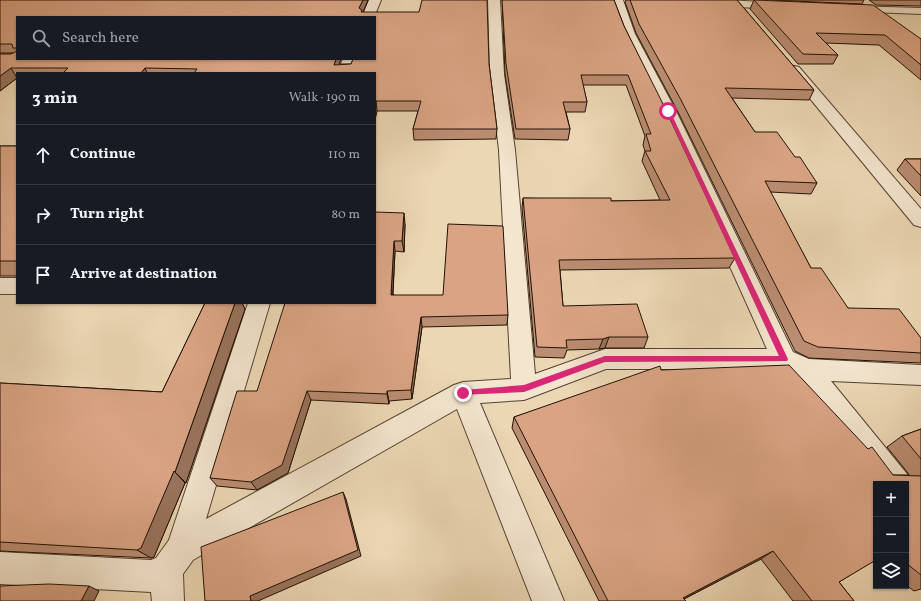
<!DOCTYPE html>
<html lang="en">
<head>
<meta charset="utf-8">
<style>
  :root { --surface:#171b24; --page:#20242c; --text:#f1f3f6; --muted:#9ea1a6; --line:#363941 }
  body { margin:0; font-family:Vollkorn,serif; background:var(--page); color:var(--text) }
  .controls { position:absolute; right:12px; bottom:12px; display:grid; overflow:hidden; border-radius:0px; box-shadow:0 1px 3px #0004 }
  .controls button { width:36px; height:36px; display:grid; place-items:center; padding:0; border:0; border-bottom:1px solid var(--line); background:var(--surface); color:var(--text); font:20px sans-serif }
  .stop { position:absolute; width:12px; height:12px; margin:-9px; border:3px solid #db2777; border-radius:50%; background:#fff }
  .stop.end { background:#db2777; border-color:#fff; box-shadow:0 1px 4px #0008 }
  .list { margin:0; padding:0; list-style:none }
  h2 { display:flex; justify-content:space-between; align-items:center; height:52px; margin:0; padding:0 16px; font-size:17px }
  h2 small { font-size:13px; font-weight:400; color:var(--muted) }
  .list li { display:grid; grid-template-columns:26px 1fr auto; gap:12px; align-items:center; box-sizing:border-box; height:60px; padding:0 16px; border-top:1px solid var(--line) }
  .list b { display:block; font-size:15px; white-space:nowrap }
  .list em { font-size:13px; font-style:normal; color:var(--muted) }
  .icon { flex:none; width:22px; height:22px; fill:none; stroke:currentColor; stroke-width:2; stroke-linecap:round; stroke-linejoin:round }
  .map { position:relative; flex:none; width:921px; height:601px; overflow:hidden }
  .search { position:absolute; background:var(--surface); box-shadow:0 1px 3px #0004; left:16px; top:16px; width:360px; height:44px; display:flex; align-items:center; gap:10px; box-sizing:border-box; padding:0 14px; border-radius:0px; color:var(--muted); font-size:15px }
  .panel { position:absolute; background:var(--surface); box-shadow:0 1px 3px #0004; left:16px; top:72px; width:360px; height:232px; border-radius:0px }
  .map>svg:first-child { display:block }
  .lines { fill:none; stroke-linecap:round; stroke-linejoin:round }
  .minor-casing { stroke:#544331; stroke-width:2 }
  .minor { fill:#f3e5ce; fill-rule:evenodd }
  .wall { fill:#bb8d72; stroke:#221205; fill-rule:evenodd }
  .shaded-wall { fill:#99735c; stroke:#221205 }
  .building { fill:#daa484; stroke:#221205 }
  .route { fill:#db2777 }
</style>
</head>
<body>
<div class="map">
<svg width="921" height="601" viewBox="0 0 921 601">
  <rect width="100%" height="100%" fill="#ecd7b4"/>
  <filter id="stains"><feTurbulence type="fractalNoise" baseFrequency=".005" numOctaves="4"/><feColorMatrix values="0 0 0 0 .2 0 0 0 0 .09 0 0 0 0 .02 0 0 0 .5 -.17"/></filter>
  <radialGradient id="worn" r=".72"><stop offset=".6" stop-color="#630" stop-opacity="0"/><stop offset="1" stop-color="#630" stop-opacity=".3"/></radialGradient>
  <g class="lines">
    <!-- minor casing -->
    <g class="minor-casing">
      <g id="minor">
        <polygon points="369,0 381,0 374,17 362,17"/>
        <polygon points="488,0 500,0 504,74 515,150 535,374 605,349 767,349 660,111 623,34 611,0 623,0 635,34 676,111 793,352 809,359 921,365 921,385 831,381 907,474 911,484 907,494 906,494 906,484 879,484 798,376 782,369 606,369 524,400 480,403 564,601 532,601 457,409 193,560 183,574 184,601 152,601 151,592 0,584 0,552 151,560 156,558 169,540 248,303 270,303 206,519 454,385 463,382 511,379 499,150 490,74"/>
        <polygon points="646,0 725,0 782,3 788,6 782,9 652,3"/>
        <polygon points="850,6 921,8 921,14 846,11 844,9 846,7"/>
        <polygon points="343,59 357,59 351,73 337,73"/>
        <polygon points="794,66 799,67 921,209 921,227 914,225 789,73 787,70 789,67"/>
        <rect x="0" y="278" width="17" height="16"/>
      </g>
    </g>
    <!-- minor -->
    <use href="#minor" class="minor"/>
  </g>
  <!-- wall -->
  <g class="wall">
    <path d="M0 0H368L363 12 489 64 497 129 496 139 414 140 413 129 418 111H377L375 119V73H17V78L0 91V54H11L13 53H0ZM17 17H375L351 64H340L17 59Z"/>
    <polygon points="502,0 614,0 624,26 735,258 729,268 560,270 563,306 648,337 644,348 605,348 599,349 567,350 564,358 535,357 522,208 523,198 611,201 660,200 642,161 645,151 643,145 645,136 626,85 583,85 587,102 585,112 566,112 570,129 568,140 515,139 505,74"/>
    <polygon points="626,0 737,0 814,90 809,100 732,98 755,132 795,157 817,183 811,194 770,192 811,268 848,308 921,338 921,363 809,358 795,351 677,110 636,33 625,2"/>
    <polygon points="754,0 921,39 921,80 879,45 826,43 838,55 833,64 798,64 750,9"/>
    <polygon points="769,0 864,0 862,4"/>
    <polygon points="869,0 921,0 921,6 876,5"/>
    <rect x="0" y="146" width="17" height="130"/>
    <polygon points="905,159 921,159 921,196 897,170"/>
    <polygon points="375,212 405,224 404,252 395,251 393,295 508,315 507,325 422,327 412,399 389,401 389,404 311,400 288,473 257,490 217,486 210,478 257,391"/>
    <polygon points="205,303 242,303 245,309 186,483 185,483 154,557 151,558 0,551 0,383 162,392"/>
    <polygon points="661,370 868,449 893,475 909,475 908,473 887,447 902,436 921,429 921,589 914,591 906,585 906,484 876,484 876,561 875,560 839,582 854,601 793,601 761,559 684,599 686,601 599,601 512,428 514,417"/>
  </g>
  <!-- shaded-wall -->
  <g class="shaded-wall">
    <polygon points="363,0 368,0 363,12 363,17 359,8"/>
    <polygon points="336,59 341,59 336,73 334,65"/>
    <polygon points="11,68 17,78 0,91 0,76"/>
    <polygon points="145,68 147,73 141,73"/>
    <polygon points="376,101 377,111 375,119 375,105"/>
    <polygon points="404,213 405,224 404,252 402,241"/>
    <polygon points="394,241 395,251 392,306 391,295"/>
    <polygon points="235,303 242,303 245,309 186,483 175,472"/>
    <polygon points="421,317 422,327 412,399 411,390"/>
    <polygon points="609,337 605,348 599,349 603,339"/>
    <polygon points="307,391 311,400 288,473 257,490 251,482"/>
    <polygon points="387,391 389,401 389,404 387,394"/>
    <polygon points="174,471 185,483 154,557 151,558 137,550"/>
    <polygon points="343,492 346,499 361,556 258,601 251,601 250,596"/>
    <polygon points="773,551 761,559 680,601 683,598"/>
    <polygon points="89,586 99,591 94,601 81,601"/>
  </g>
  <!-- building -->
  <g class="building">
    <polygon points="0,0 363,0 359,8 362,10 361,12 419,12 422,0 487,0 489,64 497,129 413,129 421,101 376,101 375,105 375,73 194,73 197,69 145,68 141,73 63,73 68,68 11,68 0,76 0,54 11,54 17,51 17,59 336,59 334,65 351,64 353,59 375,59 375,17 17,17 17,48 13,48 12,44 0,44"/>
    <polygon points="502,0 614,0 624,26 662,102 735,258 559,260 563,306 637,304 648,337 609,337 603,339 566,340 567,348 537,347 523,198 611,198 611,201 670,200 645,151 651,151 646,134 651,134 628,75 581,75 587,102 563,102 570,129 516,129 506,64"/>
    <polygon points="630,0 737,0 814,90 725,88 755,132 777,132 795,157 800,157 817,183 765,181 811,268 821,268 848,308 899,309 921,338 921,353 818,347 804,341 681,100 639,24"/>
    <polygon points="754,0 873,5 921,39 921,65 885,35 816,33 838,55 803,54"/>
    <rect x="0" y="146" width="17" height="115"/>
    <polygon points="905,159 921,159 921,176"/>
    <polygon points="375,212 404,213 402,241 394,241 391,295 443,295 448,224 503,226 508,315 421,317 411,390 387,391 387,394 307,391 282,465 251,482 210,478 237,391 257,391 285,303 375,303"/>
    <polygon points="205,303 235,303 175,472 174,471 141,548 137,550 0,542 0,383 162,392"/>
    <polygon points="789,365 868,449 872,447 893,475 921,476 921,575 906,563 906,484 876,484 876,560 839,582 854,601 812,601 773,551 683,598 686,601 608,601 514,417 660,366 661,370"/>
    <polygon points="921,429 921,459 902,436"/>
    <polygon points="343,492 358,550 250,596 251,601 205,601 201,547"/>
    <polygon points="49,584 89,586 81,601 0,601 0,586"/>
  </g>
  <!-- route -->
  <polygon class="route" points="668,110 670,111 788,359 787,361 605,362 524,392 460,395 460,391 463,390 524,385 605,356 779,356 666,111"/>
  <rect width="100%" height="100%" filter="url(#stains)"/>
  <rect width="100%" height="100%" fill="url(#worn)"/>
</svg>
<div class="controls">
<button>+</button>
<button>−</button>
<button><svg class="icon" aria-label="layers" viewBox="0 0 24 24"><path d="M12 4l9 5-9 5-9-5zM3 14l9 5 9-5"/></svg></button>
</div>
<div class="stop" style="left:668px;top:111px"></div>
<div class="stop end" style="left:463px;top:393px"></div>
<div class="search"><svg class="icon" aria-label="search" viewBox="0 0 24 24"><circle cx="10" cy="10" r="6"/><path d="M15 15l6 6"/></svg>Search here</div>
<section class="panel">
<h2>3 min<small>Walk · 190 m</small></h2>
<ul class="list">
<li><svg class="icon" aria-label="ahead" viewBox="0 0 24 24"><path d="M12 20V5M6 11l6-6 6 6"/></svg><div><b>Continue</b></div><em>110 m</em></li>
<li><svg class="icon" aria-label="right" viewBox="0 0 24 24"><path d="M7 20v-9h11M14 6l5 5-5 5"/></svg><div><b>Turn right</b></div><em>80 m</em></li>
<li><svg class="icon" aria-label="arrive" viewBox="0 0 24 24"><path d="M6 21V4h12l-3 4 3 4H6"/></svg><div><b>Arrive at destination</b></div></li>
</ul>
</section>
</div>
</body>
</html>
